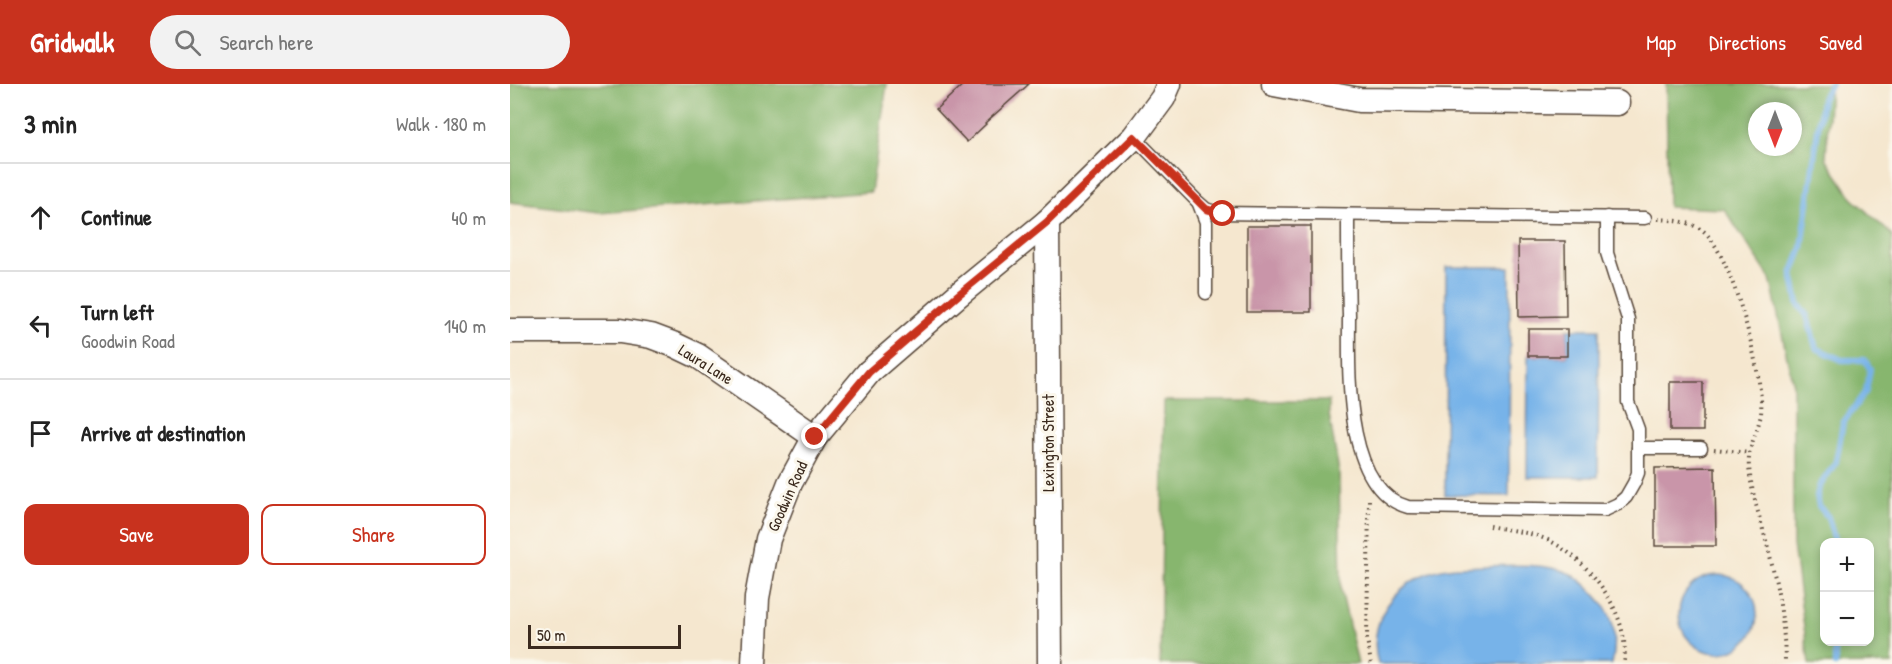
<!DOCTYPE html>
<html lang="en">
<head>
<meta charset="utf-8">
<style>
  :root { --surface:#fff; --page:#f2f2f2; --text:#222; --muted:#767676; --line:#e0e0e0; --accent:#c8321e }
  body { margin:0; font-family:"Patrick Hand",sans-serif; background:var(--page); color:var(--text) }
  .controls { position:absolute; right:18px; bottom:18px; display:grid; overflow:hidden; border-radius:12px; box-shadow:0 3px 9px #0003 }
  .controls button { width:54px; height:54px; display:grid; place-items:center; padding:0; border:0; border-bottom:2px solid var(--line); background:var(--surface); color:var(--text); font:30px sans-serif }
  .compass { position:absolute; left:1238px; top:18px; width:54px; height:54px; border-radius:50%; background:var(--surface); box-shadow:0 3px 9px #0003; rotate:180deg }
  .scale { position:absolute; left:18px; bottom:15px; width:153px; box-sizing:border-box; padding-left:6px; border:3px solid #3b2a1e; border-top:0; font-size:16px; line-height:21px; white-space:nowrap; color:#3b2a1e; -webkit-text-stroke:4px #fbf7ec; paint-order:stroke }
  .stop { position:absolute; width:18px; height:18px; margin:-14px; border:4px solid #c8321e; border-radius:50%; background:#fff }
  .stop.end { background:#c8321e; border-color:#fff; box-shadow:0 2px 6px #0008 }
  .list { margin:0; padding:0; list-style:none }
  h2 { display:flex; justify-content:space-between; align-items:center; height:78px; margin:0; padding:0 24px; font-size:26px }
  h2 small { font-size:20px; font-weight:400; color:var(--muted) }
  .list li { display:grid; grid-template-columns:39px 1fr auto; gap:18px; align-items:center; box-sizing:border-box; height:108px; padding:0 24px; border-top:2px solid var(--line) }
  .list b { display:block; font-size:22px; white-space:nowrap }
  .list p { margin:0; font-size:20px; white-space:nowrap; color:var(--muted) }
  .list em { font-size:20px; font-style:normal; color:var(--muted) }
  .actions { display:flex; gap:12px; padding:18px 24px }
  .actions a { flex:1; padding:14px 0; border:2px solid var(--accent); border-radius:12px; text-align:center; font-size:21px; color:var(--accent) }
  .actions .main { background:var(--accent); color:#fff }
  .icon { flex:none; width:33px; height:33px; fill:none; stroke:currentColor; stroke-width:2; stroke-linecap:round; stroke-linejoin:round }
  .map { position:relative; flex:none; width:1382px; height:580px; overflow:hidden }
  header { display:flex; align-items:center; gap:36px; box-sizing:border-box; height:84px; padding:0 30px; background:var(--accent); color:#fff }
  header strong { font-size:28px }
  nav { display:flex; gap:33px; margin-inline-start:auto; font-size:21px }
  .search { width:420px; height:54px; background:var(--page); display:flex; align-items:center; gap:15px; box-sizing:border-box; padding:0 21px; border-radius:33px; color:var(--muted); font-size:22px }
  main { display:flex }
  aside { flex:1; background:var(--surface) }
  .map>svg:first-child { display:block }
  .forest { fill:#87b66e; stroke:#617046; stroke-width:1.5; fill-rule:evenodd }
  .water { fill:#77b3e9; stroke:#596e84; stroke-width:1.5 }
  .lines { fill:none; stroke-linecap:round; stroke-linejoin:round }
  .stream { stroke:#77b3e9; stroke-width:6 }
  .building { fill:#c995a9 }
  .lane-casing { stroke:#574639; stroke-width:15 }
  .street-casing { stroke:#574639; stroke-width:27 }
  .path { stroke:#574639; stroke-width:4; stroke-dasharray:1.5 4.5; stroke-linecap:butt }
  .lane { stroke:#fff; stroke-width:12 }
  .street { stroke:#fff; stroke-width:24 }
  .route { stroke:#c8321e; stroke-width:8 }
  .labels { text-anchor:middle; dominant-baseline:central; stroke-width:6; stroke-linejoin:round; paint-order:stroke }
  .street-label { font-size:16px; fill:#3b2a1e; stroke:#fbf7ec }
</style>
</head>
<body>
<header>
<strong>Gridwalk</strong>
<div class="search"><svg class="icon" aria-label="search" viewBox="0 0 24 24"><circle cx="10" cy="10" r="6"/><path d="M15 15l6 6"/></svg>Search here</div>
<nav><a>Map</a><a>Directions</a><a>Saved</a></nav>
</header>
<main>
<aside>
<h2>3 min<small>Walk · 180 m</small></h2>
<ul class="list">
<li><svg class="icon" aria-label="ahead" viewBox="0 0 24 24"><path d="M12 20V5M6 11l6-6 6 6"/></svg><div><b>Continue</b></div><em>40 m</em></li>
<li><svg class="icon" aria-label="left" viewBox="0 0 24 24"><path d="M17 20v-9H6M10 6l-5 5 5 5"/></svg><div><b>Turn left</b><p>Goodwin Road</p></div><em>140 m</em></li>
<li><svg class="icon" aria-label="arrive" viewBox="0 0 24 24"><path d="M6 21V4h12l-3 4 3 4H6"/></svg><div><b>Arrive at destination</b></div></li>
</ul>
<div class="actions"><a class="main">Save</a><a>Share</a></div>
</aside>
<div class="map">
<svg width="1382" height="580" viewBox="0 0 1382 580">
  <rect width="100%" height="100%" fill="#fbf7ec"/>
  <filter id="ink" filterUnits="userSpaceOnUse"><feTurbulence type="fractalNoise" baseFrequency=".0167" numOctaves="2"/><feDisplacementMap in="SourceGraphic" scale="12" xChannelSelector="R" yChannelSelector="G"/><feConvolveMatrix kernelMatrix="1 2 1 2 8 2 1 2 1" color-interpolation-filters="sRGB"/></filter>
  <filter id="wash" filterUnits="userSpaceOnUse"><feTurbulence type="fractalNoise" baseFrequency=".008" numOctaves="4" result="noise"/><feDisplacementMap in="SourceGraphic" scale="24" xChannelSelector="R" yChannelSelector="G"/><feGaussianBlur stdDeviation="1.35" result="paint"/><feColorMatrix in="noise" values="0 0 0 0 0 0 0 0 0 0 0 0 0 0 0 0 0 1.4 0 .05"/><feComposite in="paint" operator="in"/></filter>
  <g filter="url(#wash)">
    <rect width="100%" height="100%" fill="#f5e7cf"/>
    <!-- forest -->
    <g class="forest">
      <polygon points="0,0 377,0 361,108 89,129 0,118"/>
      <path d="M1156 0H1320L1316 74 1342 114 1382 151V580H1299L1283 461V301L1260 194 1214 125 1158 123ZM1247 27H1283V63H1247ZM1360 458V558H1314V458Z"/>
      <polygon points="654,317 819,317 819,330 829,388 831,506 848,580 650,580"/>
    </g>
    <!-- water -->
    <g class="water">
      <polygon points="936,183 1000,183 999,412 935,411"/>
      <polygon points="1057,245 1089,245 1088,393 1017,393 1018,272 1057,272"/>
      <path d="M946 483C979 483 1032 476 1061 490 1072 496 1081 506 1089 515 1105 533 1107 557 1102 580H868C854 529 897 486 946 483Z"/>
      <circle cx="1208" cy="530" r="39"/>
    </g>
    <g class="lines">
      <!-- stream -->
      <g class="stream">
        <polyline points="1321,0 1312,15 1292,164 1282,190 1288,219 1297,232 1306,264 1332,276 1355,276 1360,285 1356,307 1333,339 1326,378 1309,403 1307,412 1309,422 1318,433 1325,458"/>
        <polyline points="1325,580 1325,564 1328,558"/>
      </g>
    </g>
    <g id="blocks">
      <!-- building -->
      <g class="building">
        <polygon points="454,0 519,0 475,39 476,40 457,58 426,25"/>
        <rect x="737" y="142" width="64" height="86"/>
        <polygon points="1008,157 1055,157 1056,232 1009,233"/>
        <rect x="1018" y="245" width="39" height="27"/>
        <rect x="1160" y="298" width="33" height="49"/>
        <polygon points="1205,383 1206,462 1145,462 1145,384"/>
      </g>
    </g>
  </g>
  <g filter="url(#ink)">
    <use href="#blocks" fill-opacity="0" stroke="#574639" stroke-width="1.5"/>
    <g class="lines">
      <!-- lane casing -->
      <g class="lane-casing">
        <g id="lane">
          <polyline points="624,53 687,117 696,125 708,129 1135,134"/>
          <polyline points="689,120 696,138 696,209"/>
          <path d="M838 131C838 164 838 198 839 231 839 285 833 405 898 423L1095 426 1108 420 1116 413 1124 399 1128 389V345L1118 318V235L1097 169V133"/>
          <polyline points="1128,364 1191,364"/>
        </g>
      </g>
      <!-- street casing -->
      <g class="street-casing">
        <g id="street">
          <polyline points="764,0 849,16 1107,19"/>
          <polyline points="537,138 540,580"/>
          <polyline points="0,247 110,247 141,252 165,261 188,272 305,353"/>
          <polyline points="244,580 247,514 258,455 280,399 305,353 359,288 448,211 537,138 624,53 653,14 659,0"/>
        </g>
      </g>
      <!-- path -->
      <g class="path">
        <path d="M1148 135C1162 136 1179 137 1192 146 1221 166 1255 295 1251 330 1248 348 1237 364 1239 383 1242 415 1254 445 1261 476 1269 510 1275 545 1275 580"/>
        <polyline points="1204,365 1239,369"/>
        <polyline points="859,416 857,555 861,580"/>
        <path d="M979 442C998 446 1020 448 1038 456 1081 477 1121 531 1114 580"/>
      </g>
      <!-- lane -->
      <use href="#lane" class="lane"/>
      <!-- street -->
      <use href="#street" class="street"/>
    </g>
  </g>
  <g class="lines" filter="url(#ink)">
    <!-- route -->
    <polyline class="route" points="305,353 359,288 448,211 537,138 624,53 696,125 713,130"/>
  </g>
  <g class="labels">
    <!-- street labels -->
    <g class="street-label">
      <text transform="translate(196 280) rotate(32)">Laura Lane</text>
      <text transform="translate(538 359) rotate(-90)">Lexington Street</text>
      <text transform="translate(277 412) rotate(-66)">Goodwin Road</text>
    </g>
  </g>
</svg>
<div class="controls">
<button>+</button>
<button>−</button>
</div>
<svg class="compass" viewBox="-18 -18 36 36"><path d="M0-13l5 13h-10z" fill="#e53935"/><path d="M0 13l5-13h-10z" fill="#767676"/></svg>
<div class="scale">50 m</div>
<div class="stop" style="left:713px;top:130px"></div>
<div class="stop end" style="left:305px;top:353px"></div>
</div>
</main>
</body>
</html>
